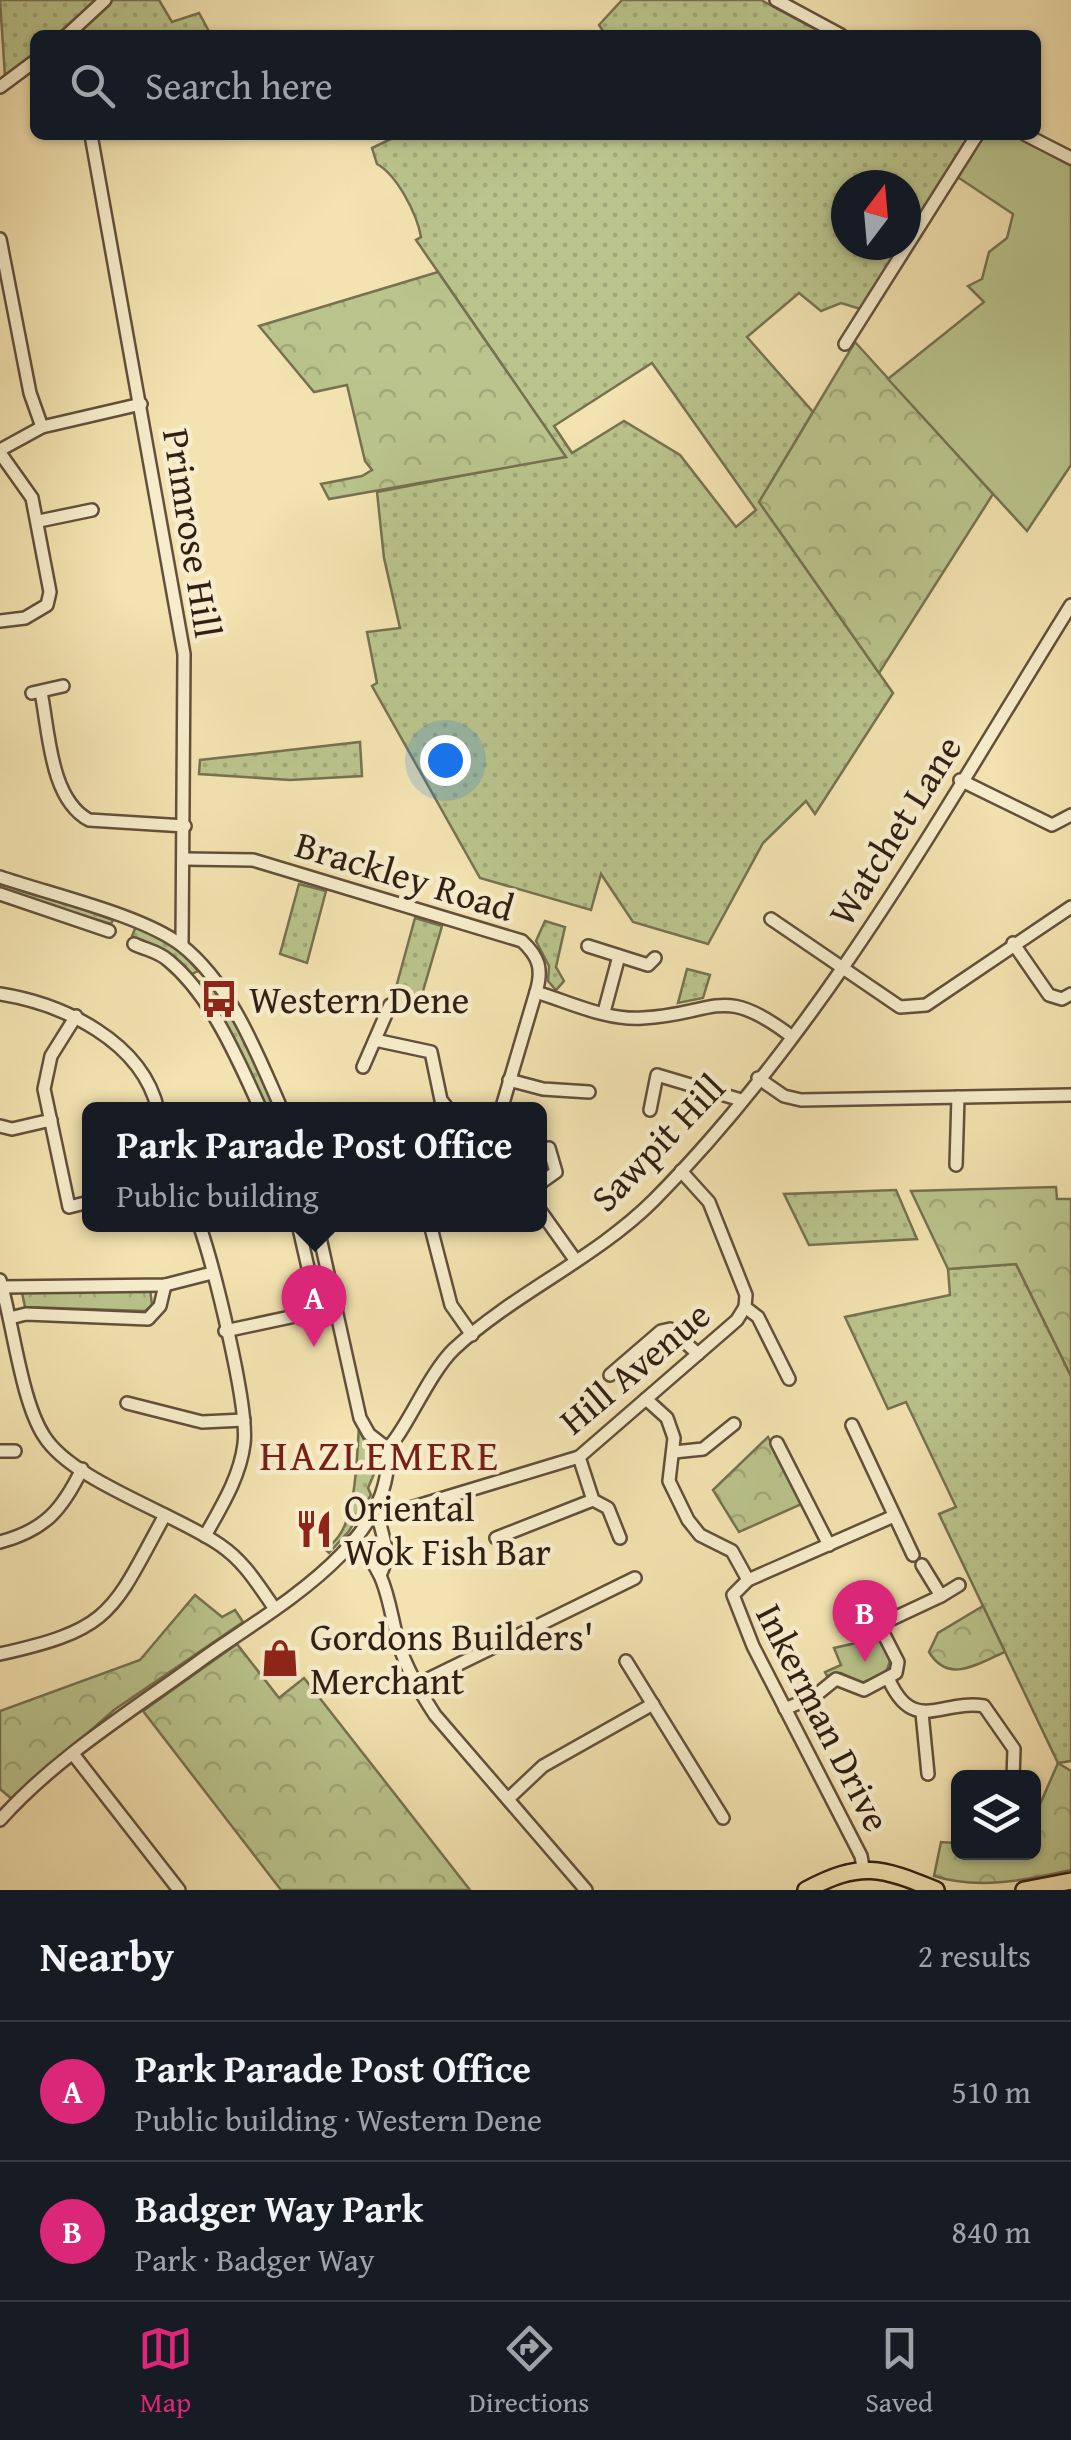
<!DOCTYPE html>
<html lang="en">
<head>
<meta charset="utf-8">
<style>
  :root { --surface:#171b24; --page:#20242c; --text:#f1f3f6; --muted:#9ea1a6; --line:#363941; --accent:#db2777 }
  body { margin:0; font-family:"Gentium Book Plus",serif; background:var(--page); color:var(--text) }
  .controls { position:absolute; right:30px; bottom:30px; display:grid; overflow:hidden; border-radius:15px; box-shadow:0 2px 8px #0004 }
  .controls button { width:90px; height:90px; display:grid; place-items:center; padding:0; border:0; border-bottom:2px solid var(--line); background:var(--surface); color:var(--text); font:50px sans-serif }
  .compass { position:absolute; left:831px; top:170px; width:90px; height:90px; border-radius:50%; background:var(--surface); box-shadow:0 2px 8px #0004; rotate:16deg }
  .you { position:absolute; left:445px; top:760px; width:35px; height:35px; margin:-25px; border:8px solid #fff; border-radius:50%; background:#1a73e8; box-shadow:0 0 0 15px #1a73e833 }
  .badge { display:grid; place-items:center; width:65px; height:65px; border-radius:50%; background:var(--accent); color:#fff; font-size:32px; font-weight:700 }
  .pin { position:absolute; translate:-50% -82px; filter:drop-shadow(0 2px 5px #0008) }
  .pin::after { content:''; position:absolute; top:52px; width:35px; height:30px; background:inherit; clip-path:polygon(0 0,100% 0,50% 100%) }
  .popup { position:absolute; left:82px; top:1102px; width:465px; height:130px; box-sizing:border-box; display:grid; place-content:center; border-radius:15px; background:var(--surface); filter:drop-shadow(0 2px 8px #0005); font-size:32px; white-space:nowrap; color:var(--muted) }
  .popup b { font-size:38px; color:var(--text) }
  .popup::after { content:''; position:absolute; left:50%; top:100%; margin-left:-20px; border:20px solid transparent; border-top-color:var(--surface) }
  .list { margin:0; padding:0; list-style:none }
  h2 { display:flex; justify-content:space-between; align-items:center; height:130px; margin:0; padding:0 40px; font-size:42px }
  h2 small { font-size:32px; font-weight:400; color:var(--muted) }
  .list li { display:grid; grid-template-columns:65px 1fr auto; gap:30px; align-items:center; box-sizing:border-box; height:140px; padding:0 40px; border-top:2px solid var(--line) }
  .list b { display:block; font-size:38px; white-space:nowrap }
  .list p { margin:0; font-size:32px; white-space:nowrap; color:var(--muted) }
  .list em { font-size:32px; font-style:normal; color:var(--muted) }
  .icon { flex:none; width:55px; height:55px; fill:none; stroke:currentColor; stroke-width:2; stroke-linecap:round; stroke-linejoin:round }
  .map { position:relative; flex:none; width:1071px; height:1890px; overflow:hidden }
  .search { position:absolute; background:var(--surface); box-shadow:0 2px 8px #0004; left:30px; right:30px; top:30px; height:110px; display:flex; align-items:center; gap:25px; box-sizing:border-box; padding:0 35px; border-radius:15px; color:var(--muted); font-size:38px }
  .sheet { height:410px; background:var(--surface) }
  nav { display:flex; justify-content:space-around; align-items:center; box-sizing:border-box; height:140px; border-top:2px solid var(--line); background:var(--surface); font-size:28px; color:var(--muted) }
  nav a { display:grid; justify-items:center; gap:5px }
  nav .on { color:var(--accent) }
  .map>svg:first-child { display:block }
  .grass { fill:url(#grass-dots); stroke:#767250; stroke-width:2.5; fill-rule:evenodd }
  .forest { fill:url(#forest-crowns); stroke:#767250; stroke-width:2.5 }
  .park { fill:#bac48c; stroke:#767250; stroke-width:2.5 }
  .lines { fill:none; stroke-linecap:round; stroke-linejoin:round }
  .minor-casing { stroke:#62503b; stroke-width:16 }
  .major-casing { stroke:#311f14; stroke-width:20 }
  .minor { stroke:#f7edcc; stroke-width:11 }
  .major { stroke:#f3e3b0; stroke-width:15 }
  .labels { text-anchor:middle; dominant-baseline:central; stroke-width:9; stroke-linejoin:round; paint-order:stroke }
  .street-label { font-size:38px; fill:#311f14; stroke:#f7edcc }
  .poi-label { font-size:38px; fill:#311f14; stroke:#f7edcc; text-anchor:start }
  .quarter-label { font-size:42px; letter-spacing:2.5px; fill:#7a1f14; stroke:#f7edcc }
</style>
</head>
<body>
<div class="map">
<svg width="1071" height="1890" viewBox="0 0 1071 1890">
  <defs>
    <pattern id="grass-dots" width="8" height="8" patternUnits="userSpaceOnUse" patternTransform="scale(2.5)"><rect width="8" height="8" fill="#bac48c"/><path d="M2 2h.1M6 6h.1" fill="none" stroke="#a0a878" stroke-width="1.8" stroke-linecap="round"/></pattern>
    <pattern id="forest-crowns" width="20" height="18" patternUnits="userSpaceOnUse" patternTransform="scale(2.5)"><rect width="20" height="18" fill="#bac48c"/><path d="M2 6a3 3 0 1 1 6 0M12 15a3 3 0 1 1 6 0" fill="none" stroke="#a0a878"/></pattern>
  </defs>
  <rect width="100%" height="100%" fill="#f3e3b0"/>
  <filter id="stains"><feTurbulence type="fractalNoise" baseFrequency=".002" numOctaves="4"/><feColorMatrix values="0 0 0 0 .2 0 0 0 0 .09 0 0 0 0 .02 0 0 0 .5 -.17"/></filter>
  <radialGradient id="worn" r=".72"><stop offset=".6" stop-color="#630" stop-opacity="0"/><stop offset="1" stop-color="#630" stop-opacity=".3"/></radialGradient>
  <!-- grass -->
  <g class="grass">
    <polygon points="0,0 96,0 57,35 35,35 35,53 5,77"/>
    <polygon points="112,0 159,0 172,22 199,13 211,35 85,35 83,27"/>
    <polygon points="622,0 761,0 826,35 606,35 599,25"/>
    <path d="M399 135H972L906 242V185H846V245H904L864 310 841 303 821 311 799 293 747 337 813 412 760 502 893 693 815 814 806 801 763 843 708 944 633 922 601 874 591 910 480 878 372 686 377 683 367 632 400 628 384 558 377 492 565 456 416 240 421 237C417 214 397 175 377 164L372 148ZM652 363 756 510 736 527 680 455 624 421 572 453 554 426Z"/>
    <polygon points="360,742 362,776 290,780 199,774 200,760"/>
    <polygon points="0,879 113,920 111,924 0,890"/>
    <polygon points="299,884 326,891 307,963 280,954"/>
    <polygon points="415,918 442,926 421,998 395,991"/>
    <polygon points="545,921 565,927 556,967 564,981 556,990 548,981 549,966 536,941"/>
    <polygon points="136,926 179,949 198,971 192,974 164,951 131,939"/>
    <polygon points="687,969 710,975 703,998 678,1003"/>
    <polygon points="208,980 250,1049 279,1109 265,1109 204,995 201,981"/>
    <polygon points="896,1190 917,1239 809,1245 784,1194"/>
    <polygon points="1016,1264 1071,1376 1071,1761 1058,1763 939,1514 956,1507 906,1402 888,1409 845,1317 950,1295 948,1269"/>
    <path d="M359 1429 377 1467 368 1488 371 1495 349 1531 329 1553 324 1548C358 1536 356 1457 359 1429Z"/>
  </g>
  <!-- forest -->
  <g class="forest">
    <polygon points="438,272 566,457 329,499 321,484 362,476 372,470 365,461 347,385 314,392 259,326"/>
    <polygon points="855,342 993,494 879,673 759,502"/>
    <polygon points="1056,1187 1057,1199 1071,1199 1071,1376 1016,1264 948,1269 911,1191"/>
    <polygon points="21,1288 150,1289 152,1305 145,1311 25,1307"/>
    <polygon points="768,1437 804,1503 739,1532 713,1490"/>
    <polygon points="195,1595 222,1617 235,1610 243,1622 114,1710 12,1799 0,1789 0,1711 140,1660"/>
    <path d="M983 1606 1005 1652C978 1663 949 1685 929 1652L938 1633Z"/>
    <polygon points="237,1644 279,1698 304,1678 470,1890 281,1890 143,1711"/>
    <path d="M1058 1763 1071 1771V1870C1027 1880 978 1890 934 1876L941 1842 955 1843 958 1827V1852H1034V1818Z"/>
  </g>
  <!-- park -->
  <g class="park">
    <polygon points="982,135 1014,135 1071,166 1071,465 1027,531 888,379 984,302 968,286 982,279 989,252 1007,238 1013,214 956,176"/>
    <polygon points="869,1640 883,1642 891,1659 886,1672 862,1683 841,1673 827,1676 825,1672 841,1665 834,1648"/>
  </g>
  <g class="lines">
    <!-- minor casing -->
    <g class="minor-casing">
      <g id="minor">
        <polyline points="776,0 841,35"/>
        <polyline points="67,35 105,0"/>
        <polyline points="0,87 35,61"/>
        <polyline points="91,135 184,654 182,945"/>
        <polyline points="1026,135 1071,158"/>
        <polyline points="0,239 30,393 42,427"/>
        <polyline points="845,344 977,135"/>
        <polyline points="0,450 42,427 141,404"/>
        <polyline points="0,453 32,498 50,592 47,605 25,618 0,621"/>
        <polyline points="39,521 92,510"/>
        <path d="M41 692C49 732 50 799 89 820L185 826"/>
        <polyline points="32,693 63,686"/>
        <polyline points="960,780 1052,825 1071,815"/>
        <path d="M185 859 253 860 522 941C539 957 543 969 536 992 569 1002 608 1021 643 1018 717 1014 721 983 791 1036"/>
        <path d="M0 877C49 894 142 915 181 945 231 984 257 1054 282 1110"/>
        <polyline points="0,894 109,931"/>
        <polyline points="771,919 900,1007 926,1005 1071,907"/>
        <polyline points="1013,943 1049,995 1062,999 1071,994"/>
        <path d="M134 944C146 950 158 951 169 961 212 997 238 1060 261 1110"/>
        <polyline points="588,946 648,965 655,958"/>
        <path d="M0 994C63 1004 142 1041 158 1110"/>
        <polyline points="604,1012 619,956"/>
        <polyline points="76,1016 51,1056 44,1089 69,1207 89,1202"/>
        <polyline points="375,1040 431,1052 441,1100 449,1110"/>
        <polyline points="363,1067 390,1005"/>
        <polyline points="758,1078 784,1096 801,1100 1071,1095"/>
        <polyline points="509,1080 543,1089 589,1092"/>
        <polyline points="501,1110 536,992"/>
        <polyline points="650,1110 657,1075 741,1100"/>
        <polyline points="0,1126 12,1129 51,1120"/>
        <polyline points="956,1165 958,1097"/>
        <polyline points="681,1171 709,1202 746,1295 745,1307 758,1317 789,1379"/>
        <polyline points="539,1184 556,1172 549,1148"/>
        <polyline points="539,1209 576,1261"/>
        <path d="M199 1224C213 1264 249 1406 244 1444 240 1477 221 1507 205 1536"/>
        <polyline points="298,1224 318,1311"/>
        <polyline points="317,1224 360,1418 369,1434 387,1448"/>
        <polyline points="430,1224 451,1305 472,1335"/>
        <path d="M0 1280C13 1323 21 1401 44 1436 72 1481 174 1513 220 1545 245 1562 258 1585 275 1609"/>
        <polyline points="2,1287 165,1285 212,1273"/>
        <polyline points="10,1318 26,1314 148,1319 160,1306 165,1285"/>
        <polyline points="225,1331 337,1307"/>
        <polyline points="610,1375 661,1331 670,1329 698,1354"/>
        <polyline points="646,1399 667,1418 674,1438 669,1481 688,1520 700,1535 732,1551 748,1580"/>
        <polyline points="127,1403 202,1422 244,1420"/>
        <polyline points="852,1425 913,1555"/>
        <polyline points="777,1443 829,1545"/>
        <path d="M387 1448C403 1437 428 1374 454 1349 514 1293 595 1259 654 1200 824 1028 944 809 1071 605"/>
        <polyline points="0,1451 15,1451"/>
        <polyline points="674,1452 703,1449 734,1424"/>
        <polyline points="579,1457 593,1500 608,1508 620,1538"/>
        <polyline points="496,1538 593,1500"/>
        <path d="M352 1541C389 1570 387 1603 399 1645 407 1670 420 1692 435 1715L586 1890"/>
        <path d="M0 1542C45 1530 62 1510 82 1469"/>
        <polyline points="381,1573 388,1556 380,1524 384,1516 579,1457 737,1320 745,1307"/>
        <polyline points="941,1596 959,1585"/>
        <path d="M0 1654C113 1629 112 1612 165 1515"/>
        <polyline points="626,1661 723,1818"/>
        <path d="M889 1680C914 1735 942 1699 984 1706L1014 1749 1013 1778"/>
        <polyline points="416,1685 635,1578"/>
        <polyline points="785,1709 815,1696 836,1679 864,1690 896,1673 898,1662 879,1625 941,1596 922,1565"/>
        <polyline points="922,1713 928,1774"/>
        <polyline points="73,1754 179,1890"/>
        <polyline points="508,1799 543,1766 653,1704"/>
        <path d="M0 1820C57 1756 135 1709 204 1658 269 1611 398 1543 387 1448"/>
        <polyline points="863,1867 861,1856 753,1646 733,1595 748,1580 894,1516"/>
      </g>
    </g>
    <!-- major casing -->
    <g class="major-casing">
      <g id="major">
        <path d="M806 1890C861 1861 880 1867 936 1890"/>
        <polyline points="1024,1890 1071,1881"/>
      </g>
    </g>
    <!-- minor -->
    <use href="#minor" class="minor"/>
    <!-- major -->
    <use href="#major" class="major"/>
  </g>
  <!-- icons -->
  <defs>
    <g id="bus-bare" transform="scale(3)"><path d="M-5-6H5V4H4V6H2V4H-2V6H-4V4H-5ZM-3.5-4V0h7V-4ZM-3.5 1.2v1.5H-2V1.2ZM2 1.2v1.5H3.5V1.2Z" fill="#8f2418" stroke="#f7edcc" stroke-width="2.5" paint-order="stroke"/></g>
    <g id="restaurant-bare" transform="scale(3)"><path d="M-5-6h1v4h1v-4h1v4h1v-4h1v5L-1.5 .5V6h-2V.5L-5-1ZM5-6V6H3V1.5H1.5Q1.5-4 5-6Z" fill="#8f2418" stroke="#f7edcc" stroke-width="2.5" paint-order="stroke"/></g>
    <g id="shop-bare" transform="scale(3)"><path d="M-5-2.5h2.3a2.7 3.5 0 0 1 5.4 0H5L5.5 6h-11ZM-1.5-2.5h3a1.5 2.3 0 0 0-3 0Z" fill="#8f2418" stroke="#f7edcc" stroke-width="2.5" paint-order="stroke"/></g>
  </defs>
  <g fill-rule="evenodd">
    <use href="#bus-bare" x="219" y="999"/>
    <use href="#restaurant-bare" x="314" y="1529"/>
    <use href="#shop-bare" x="280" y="1658"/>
  </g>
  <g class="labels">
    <!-- street labels -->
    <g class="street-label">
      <text transform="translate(193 533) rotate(81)">Primrose Hill</text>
      <text transform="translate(894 830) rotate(-58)">Watchet Lane</text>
      <text transform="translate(405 875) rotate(17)">Brackley Road</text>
      <text transform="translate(657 1142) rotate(-46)">Sawpit Hill</text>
      <text transform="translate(634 1367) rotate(-40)">Hill Avenue</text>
      <text transform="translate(824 1717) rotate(63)">Inkerman Drive</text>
    </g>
    <!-- poi labels -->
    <g class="poi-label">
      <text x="249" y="999">Western Dene</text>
      <text x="344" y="1507">Oriental<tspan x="344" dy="44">Wok Fish Bar</tspan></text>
      <text x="310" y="1636">Gordons Builders'<tspan x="310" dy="44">Merchant</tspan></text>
    </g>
    <!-- quarter labels -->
    <g class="quarter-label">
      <text x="380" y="1454">HAZLEMERE</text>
    </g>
  </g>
  <rect width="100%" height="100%" filter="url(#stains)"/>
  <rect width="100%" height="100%" fill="url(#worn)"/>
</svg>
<div class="controls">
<button><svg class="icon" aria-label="layers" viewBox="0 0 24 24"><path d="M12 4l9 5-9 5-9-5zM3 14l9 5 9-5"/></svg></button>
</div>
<svg class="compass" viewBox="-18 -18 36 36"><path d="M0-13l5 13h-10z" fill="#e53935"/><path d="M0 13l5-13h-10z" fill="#9ea1a6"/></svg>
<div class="you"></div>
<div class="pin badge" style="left:314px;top:1347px">A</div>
<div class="popup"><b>Park Parade Post Office</b>Public building</div>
<div class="pin badge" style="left:865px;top:1662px">B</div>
<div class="search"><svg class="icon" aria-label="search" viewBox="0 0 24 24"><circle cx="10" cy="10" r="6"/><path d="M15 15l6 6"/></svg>Search here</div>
</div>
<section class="sheet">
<h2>Nearby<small>2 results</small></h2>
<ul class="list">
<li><span class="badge">A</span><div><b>Park Parade Post Office</b><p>Public building · Western Dene</p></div><em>510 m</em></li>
<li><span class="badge">B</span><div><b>Badger Way Park</b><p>Park · Badger Way</p></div><em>840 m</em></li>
</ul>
</section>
<nav>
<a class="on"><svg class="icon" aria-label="map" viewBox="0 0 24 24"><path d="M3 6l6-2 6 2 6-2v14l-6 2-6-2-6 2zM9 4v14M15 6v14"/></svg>Map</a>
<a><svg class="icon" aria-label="directions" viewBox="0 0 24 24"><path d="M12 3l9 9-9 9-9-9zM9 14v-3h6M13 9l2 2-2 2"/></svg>Directions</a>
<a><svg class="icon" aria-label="saved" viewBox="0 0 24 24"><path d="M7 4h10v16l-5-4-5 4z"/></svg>Saved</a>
</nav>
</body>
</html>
